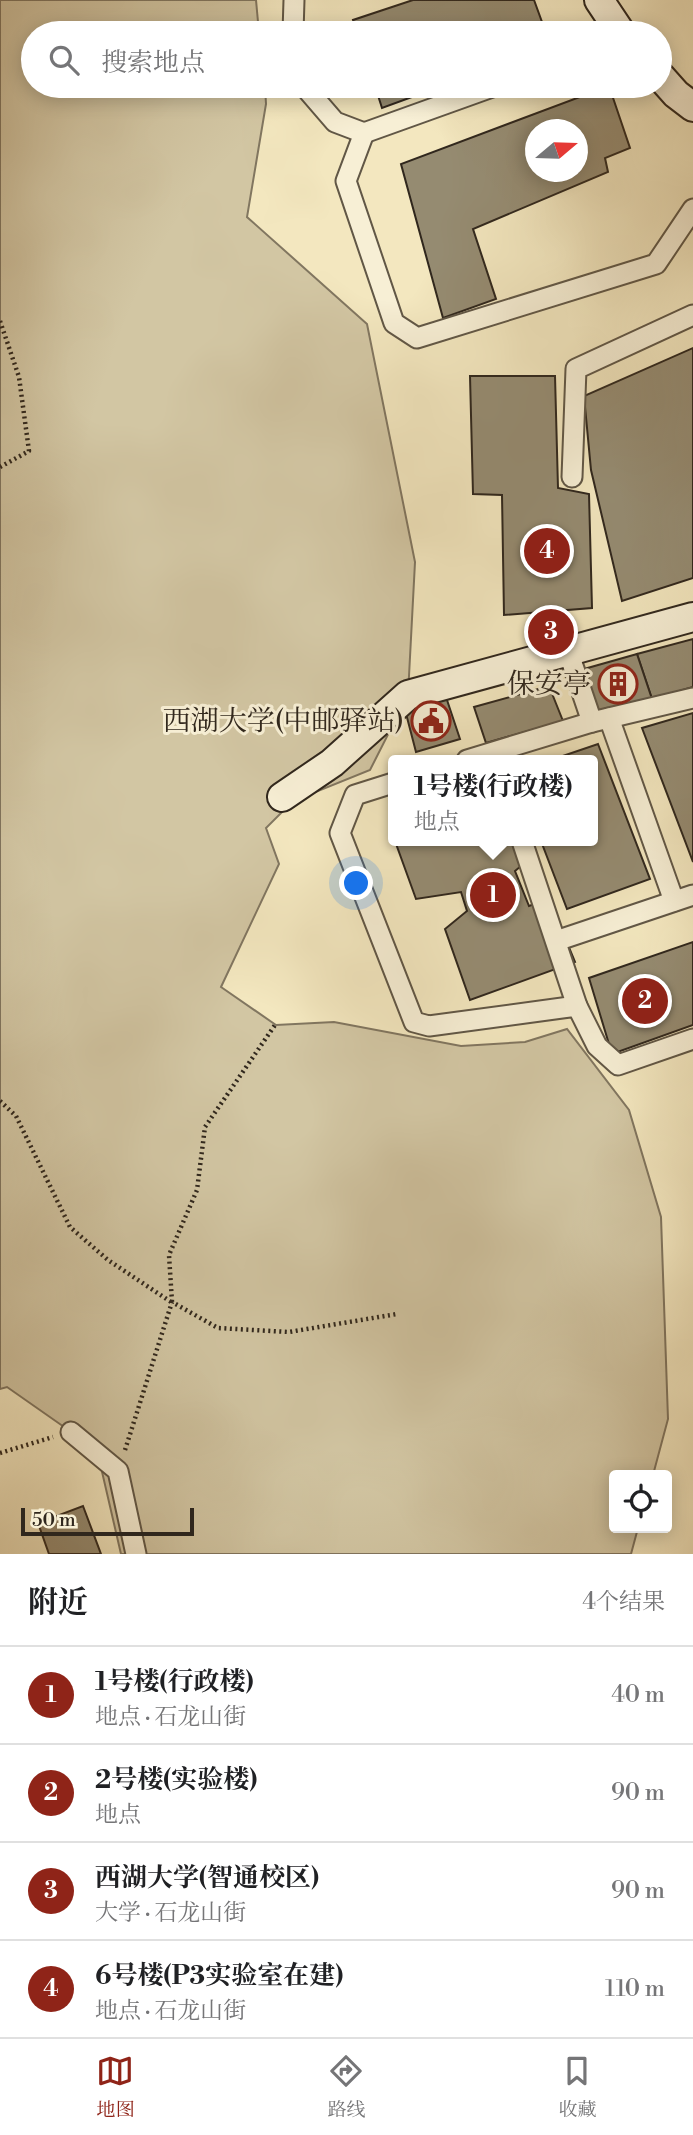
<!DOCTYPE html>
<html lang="zh">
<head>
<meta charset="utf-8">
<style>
  :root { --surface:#fff; --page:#f2f2f2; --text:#202124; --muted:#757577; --line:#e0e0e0; --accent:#8f2418 }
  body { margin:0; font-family:"Libre Bodoni","Noto Serif SC",serif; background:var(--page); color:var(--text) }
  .controls { position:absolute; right:21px; bottom:21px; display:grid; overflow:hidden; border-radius:7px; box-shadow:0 4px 18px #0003 }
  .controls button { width:63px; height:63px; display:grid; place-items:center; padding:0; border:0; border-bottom:2px solid var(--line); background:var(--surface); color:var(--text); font:35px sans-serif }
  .compass { position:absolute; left:525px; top:119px; width:63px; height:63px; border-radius:50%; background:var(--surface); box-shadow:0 4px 18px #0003; rotate:71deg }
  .scale { position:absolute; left:21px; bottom:18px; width:173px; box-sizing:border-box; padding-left:7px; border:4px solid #30271d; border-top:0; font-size:19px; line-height:24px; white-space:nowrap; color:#30271d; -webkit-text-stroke:5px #f7efd5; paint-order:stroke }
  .you { position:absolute; left:357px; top:884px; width:24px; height:24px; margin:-18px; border:5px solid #fff; border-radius:50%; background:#1a73e8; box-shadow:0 0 0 10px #1a73e833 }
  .badge { display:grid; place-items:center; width:46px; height:46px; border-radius:50%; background:var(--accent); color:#fff; font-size:23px; font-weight:700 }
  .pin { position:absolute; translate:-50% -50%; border:4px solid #fff; box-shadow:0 2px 7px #0006 }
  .popup { position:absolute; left:388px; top:755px; width:210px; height:91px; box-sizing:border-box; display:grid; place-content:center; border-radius:7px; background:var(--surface); filter:drop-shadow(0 2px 5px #0005); font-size:23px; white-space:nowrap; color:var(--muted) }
  .popup b { font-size:26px; color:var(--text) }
  .popup::after { content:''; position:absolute; left:50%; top:100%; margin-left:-14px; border:14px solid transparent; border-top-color:var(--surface) }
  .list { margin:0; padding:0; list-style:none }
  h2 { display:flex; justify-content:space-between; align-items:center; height:91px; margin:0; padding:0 28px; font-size:30px }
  h2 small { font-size:23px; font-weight:400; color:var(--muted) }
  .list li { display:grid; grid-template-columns:46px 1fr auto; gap:21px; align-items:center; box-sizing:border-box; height:98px; padding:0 28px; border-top:2px solid var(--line) }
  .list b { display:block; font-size:26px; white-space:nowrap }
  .list p { margin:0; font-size:23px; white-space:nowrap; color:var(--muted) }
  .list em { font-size:23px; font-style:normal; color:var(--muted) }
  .icon { flex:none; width:38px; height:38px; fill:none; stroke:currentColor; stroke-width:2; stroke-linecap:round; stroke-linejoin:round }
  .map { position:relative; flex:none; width:693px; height:1554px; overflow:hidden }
  .search { position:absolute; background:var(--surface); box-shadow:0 4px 18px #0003; left:21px; right:21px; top:21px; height:77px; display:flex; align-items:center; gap:18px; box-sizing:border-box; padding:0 24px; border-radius:38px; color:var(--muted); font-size:26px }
  .sheet { height:483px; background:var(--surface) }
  nav { display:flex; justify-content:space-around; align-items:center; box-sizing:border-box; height:98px; border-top:2px solid var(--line); background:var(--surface); font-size:19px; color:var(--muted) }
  nav a { display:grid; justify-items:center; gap:4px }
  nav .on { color:var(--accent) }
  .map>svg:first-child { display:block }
  .green { fill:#d2c6a3; stroke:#817660; stroke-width:2 }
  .building { fill:#958b71; stroke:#30271d; stroke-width:2; fill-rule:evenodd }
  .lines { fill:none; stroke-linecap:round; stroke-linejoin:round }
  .street-casing { stroke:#615746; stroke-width:23 }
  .secondary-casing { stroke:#30271d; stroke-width:32 }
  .path { stroke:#30271d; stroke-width:4.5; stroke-dasharray:2 3.5; stroke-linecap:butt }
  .street { stroke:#f7efd5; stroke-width:19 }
  .secondary { stroke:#f7efd5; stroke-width:28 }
  .labels { text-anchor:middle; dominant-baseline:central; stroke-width:6; stroke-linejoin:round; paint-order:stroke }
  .poi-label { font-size:28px; fill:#30271d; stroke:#f7efd5; text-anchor:end }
</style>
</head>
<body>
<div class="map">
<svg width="693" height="1554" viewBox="0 0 693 1554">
  <rect width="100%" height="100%" fill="#f3e7bf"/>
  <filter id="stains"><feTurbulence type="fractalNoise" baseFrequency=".00286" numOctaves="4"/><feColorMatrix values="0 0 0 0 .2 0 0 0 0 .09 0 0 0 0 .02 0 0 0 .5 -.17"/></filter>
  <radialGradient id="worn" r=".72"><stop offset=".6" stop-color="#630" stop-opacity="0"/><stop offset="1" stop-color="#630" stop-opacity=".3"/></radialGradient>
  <!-- green -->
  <polygon class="green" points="0,0 256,0 259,33 33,33 33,86 265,86 266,104 247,217 367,324 415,562 408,695 370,770 293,801 266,828 279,864 221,987 276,1025 334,1022 461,1046 525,1042 567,1029 629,1110 661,1217 668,1419 653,1475 614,1475 614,1528 638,1528 631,1554 121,1554 97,1450 7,1387 0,1389"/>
  <!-- building -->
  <g class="building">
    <polygon points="413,0 534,0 546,33 357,33 353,20"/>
    <polygon points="375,86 442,86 382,108"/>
    <path d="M609 86 630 148 605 158 608 172 473 229 496 299 443 318 401 164ZM536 130H578V172H536Z"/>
    <polygon points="693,348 693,578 622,601 591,470 584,396"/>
    <polygon points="470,376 555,376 558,488 589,494 592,608 504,615 502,495 473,494"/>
    <polygon points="693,639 693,687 652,699 637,654"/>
    <polygon points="637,654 652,699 597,714 584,669"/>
    <polygon points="549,686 563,721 486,743 474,707"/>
    <polygon points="444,691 460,739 416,752 403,702"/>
    <polygon points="693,713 693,862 642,728"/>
    <polygon points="598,744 650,879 567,909 541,841 593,841 593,760 551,760"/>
    <polygon points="395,841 517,841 527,861 515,871 529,906 549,899 575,962 470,1000 445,929 467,911 461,892 416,899"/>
    <polygon points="693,942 693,1025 612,1054 589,978"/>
    <polygon points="83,1506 101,1554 49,1554 38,1523"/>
  </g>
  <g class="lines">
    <!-- street casing -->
    <g class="street-casing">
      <g id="street">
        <polyline points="293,33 294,0"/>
        <polyline points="304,86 335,122 364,133 495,86"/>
        <polyline points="364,133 346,181 394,323 417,338 656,264 693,209"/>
        <polyline points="572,477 576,369 693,315"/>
        <polyline points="568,651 592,722"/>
        <polyline points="609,718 674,901"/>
        <polyline points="467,760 592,722 693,698"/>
        <polyline points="393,783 355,795 340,833 414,1022 429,1026 577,1006 597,1046 618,1065 693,1039"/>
        <polyline points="522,841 577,1006"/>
        <polyline points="556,941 693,895"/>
        <polyline points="71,1432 118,1471 136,1554"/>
      </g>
    </g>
    <!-- secondary casing -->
    <g class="secondary-casing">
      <g id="secondary">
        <polyline points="599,0 621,33"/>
        <polyline points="660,76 676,94 693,107"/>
        <polyline points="282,797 332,763 408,695 693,617"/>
      </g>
    </g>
    <!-- path -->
    <g class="path">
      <polyline points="0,321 19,377 29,451 0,467"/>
      <polyline points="0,1101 16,1116 70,1227 108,1260 171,1302"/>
      <polyline points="172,1302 169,1255 197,1190 205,1127 275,1025"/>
      <polyline points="125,1450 172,1302 218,1328 289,1332 397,1314"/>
      <polyline points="0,1453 53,1437"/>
    </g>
    <!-- street -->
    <use href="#street" class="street"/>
    <!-- secondary -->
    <use href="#secondary" class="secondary"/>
  </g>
  <!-- icons -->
  <defs>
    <g id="building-ring" transform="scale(2.0125)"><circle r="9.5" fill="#f7efd5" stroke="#8f2418" stroke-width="1.5"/><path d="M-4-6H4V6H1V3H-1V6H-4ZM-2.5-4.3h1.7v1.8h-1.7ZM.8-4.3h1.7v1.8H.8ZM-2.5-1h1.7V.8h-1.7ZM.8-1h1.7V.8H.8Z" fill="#8f2418"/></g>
    <g id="civic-ring" transform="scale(2.0125)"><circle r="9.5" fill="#f7efd5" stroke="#8f2418" stroke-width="1.5"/><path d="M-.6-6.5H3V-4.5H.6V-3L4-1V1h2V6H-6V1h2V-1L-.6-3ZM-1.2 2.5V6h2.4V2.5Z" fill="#8f2418"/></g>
  </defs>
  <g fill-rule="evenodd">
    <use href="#building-ring" x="618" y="684"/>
    <use href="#civic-ring" x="431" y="721"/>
  </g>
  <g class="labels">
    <!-- poi labels -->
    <g class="poi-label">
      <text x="591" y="684">保安亭</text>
      <text x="404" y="721">西湖大学(中邮驿站)</text>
    </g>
  </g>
  <rect width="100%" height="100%" filter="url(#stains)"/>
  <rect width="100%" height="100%" fill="url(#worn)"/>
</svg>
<div class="controls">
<button><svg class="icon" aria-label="locate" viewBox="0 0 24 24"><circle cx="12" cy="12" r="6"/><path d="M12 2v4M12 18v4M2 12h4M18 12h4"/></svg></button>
</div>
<svg class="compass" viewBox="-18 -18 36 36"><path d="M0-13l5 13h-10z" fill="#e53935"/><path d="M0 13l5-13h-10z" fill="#757577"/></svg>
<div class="scale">50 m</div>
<div class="you"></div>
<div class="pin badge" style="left:493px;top:895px">1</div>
<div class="popup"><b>1号楼(行政楼)</b>地点</div>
<div class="pin badge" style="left:645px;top:1001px">2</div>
<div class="pin badge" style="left:551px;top:632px">3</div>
<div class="pin badge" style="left:547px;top:551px">4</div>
<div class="search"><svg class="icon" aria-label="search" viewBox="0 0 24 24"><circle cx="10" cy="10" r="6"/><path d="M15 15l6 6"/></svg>搜索地点</div>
</div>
<section class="sheet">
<h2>附近<small>4个结果</small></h2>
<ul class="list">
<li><span class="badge">1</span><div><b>1号楼(行政楼)</b><p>地点 · 石龙山街</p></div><em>40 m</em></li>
<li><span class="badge">2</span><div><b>2号楼(实验楼)</b><p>地点</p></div><em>90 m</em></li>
<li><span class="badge">3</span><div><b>西湖大学(智通校区)</b><p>大学 · 石龙山街</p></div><em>90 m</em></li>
<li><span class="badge">4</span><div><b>6号楼(P3实验室在建)</b><p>地点 · 石龙山街</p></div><em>110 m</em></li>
</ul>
</section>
<nav>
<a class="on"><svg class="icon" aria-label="map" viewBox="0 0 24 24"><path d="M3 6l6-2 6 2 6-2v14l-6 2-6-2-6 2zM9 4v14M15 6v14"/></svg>地图</a>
<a><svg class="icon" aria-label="directions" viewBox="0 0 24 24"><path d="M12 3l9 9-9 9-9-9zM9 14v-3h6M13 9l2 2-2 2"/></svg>路线</a>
<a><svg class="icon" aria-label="saved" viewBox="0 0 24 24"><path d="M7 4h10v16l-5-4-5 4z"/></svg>收藏</a>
</nav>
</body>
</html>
